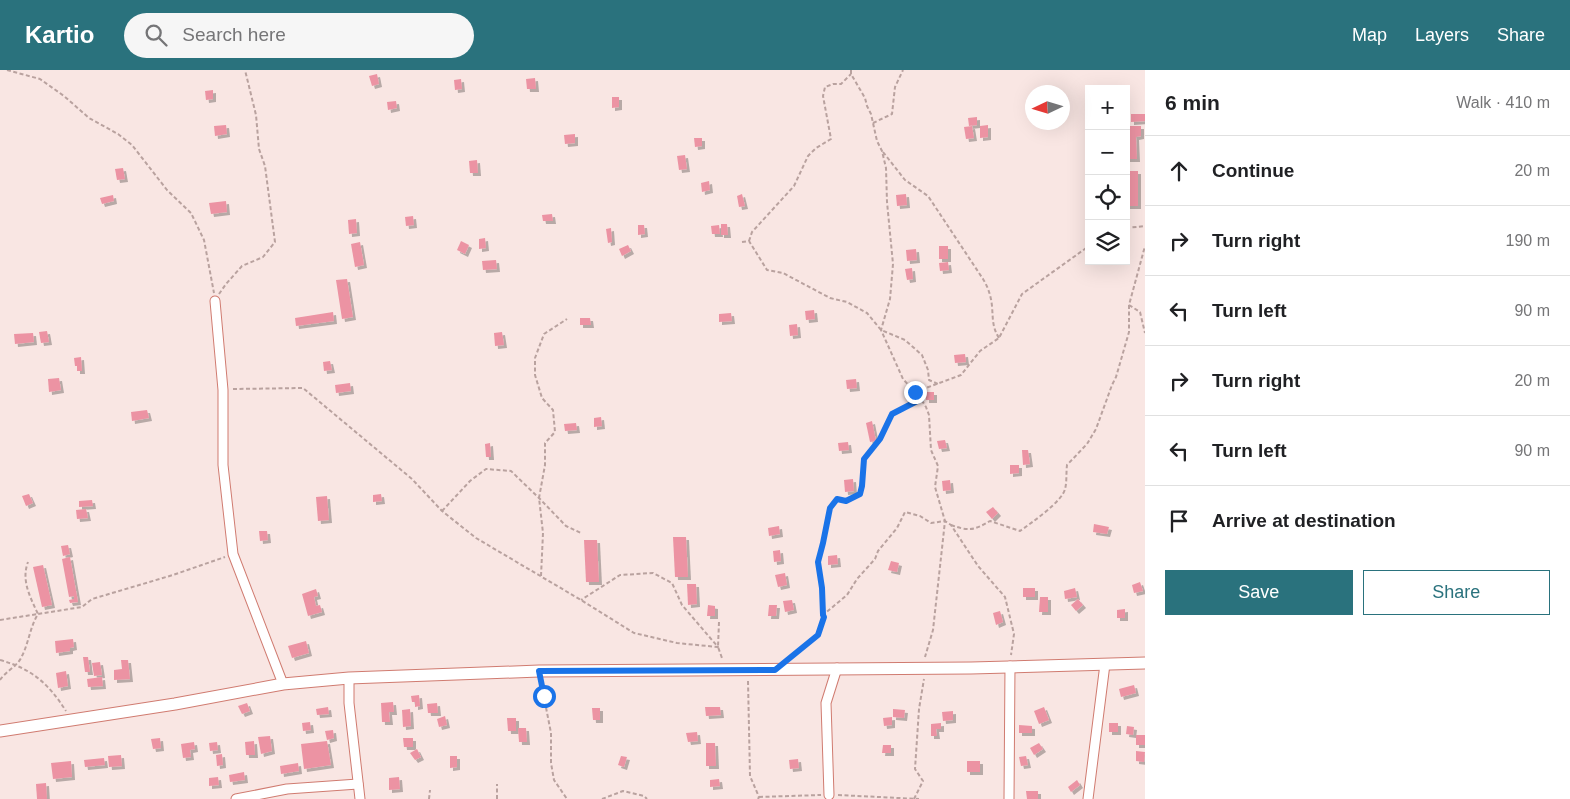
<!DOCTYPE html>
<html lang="en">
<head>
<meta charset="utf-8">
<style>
  :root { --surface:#fff; --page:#f6f6f6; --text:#202124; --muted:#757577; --line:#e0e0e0; --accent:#2a727d }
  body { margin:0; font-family:Arial,sans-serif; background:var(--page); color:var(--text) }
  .controls { position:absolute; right:15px; top:15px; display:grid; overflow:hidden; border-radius:0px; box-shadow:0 5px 20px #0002 }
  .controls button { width:45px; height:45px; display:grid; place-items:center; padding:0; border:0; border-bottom:1px solid var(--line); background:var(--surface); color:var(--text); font:25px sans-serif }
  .compass { position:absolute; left:1025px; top:15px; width:45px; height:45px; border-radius:50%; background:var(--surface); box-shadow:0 5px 20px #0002; rotate:266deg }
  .stop { position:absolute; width:15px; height:15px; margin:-11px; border:4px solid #1a73e8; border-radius:50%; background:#fff }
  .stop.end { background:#1a73e8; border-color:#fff; box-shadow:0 1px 5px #0008 }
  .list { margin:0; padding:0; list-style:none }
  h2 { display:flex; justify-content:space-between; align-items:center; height:65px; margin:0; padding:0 20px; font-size:21px }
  h2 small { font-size:16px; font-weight:400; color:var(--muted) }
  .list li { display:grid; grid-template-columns:32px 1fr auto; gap:15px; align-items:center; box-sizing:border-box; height:70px; padding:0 20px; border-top:1px solid var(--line) }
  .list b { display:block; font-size:19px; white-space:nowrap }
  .list em { font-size:16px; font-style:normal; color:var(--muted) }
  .actions { display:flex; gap:10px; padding:15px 20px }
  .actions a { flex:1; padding:11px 0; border:1px solid var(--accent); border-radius:0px; text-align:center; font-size:18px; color:var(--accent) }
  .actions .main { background:var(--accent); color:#fff }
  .icon { flex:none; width:28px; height:28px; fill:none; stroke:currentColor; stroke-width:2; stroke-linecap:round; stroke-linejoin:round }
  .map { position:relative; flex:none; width:1145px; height:729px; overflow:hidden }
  header { display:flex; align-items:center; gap:30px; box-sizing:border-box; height:70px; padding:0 25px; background:var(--accent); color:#fff }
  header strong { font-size:24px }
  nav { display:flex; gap:28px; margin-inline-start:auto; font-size:18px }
  .search { width:350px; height:45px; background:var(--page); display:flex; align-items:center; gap:12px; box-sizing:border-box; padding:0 18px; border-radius:28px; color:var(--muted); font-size:19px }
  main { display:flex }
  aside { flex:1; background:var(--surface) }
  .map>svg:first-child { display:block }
  .building { fill:#ec93a3; filter:url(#shadow) }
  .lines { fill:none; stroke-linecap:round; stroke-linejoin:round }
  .minor-casing { stroke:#d07b70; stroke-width:11 }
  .tertiary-casing { stroke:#d07b70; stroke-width:13 }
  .path { stroke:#b9a29f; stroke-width:2; stroke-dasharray:4 2.5; stroke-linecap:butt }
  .minor { stroke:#fff; stroke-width:9 }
  .tertiary { stroke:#fff; stroke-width:11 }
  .route { stroke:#1a73e8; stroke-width:6 }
</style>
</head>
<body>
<header>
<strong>Kartio</strong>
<div class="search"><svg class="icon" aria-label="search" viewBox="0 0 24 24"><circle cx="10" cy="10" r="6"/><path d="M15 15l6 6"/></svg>Search here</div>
<nav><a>Map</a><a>Layers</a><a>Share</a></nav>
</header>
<main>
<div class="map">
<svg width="1145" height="729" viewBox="0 0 1145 729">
  <defs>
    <filter id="shadow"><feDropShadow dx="3" dy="3" stdDeviation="0" flood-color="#0004"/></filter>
  </defs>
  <rect width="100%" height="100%" fill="#f9e6e3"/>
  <!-- building -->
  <g class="building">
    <polygon points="377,4 379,14 372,16 369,6"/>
    <polygon points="535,8 536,19 527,19 526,9"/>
    <polygon points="461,9 462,19 455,20 454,10"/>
    <polygon points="213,20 213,29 206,30 205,21"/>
    <polygon points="612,27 619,27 619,37 612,38"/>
    <polygon points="396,31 397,38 388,40 387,32"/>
    <polygon points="1131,44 1145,44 1145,51 1131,52"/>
    <polygon points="977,47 977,55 969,56 968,48"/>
    <polygon points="226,55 227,64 215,66 214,56"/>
    <polygon points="988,55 988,67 980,68 980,56"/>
    <polygon points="972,56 974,68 966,69 964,57"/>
    <polygon points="1126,56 1141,56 1141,66 1136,67 1137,89 1126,89"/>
    <polygon points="575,64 575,73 565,74 564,65"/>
    <polygon points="694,68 702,68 702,76 695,77"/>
    <polygon points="685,85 687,99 679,100 677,86"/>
    <polygon points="477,90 478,103 470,103 469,91"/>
    <polygon points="123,98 125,109 117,110 115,99"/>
    <rect x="1126" y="101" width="12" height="35"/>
    <polygon points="709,111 710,120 702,122 701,113"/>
    <polygon points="742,124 745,136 739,137 737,126"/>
    <polygon points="906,124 907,135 897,136 896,125"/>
    <polygon points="113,125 114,131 102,134 100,128"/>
    <polygon points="226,131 227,142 211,144 209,133"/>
    <polygon points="552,144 553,151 543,151 542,145"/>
    <polygon points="413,146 414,155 406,156 405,147"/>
    <polygon points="356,149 357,163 349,164 348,150"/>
    <polygon points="721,154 727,154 728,165 721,165"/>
    <polygon points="638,155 644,155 645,164 638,165"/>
    <polygon points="719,155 720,164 712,164 711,156"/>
    <polygon points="611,158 612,172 608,173 606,159"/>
    <polygon points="485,168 486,178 479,179 479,169"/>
    <polygon points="461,171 469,175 465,184 457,180"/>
    <polygon points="360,172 364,195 355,197 351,174"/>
    <polygon points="628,175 631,181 622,186 619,179"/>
    <rect x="939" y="176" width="9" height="13"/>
    <polygon points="916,179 917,190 907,191 906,180"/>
    <polygon points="496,190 497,199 483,200 482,191"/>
    <polygon points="948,192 949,200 940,201 939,193"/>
    <polygon points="912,198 913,209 907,210 905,199"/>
    <polygon points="347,209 353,247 342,249 336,210"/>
    <polygon points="814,240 815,249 806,250 805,241"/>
    <polygon points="333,242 334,251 296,256 295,248"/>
    <polygon points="731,243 732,251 719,252 719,244"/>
    <polygon points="580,248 590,248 591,255 580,255"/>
    <polygon points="797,254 798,265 790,266 789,255"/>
    <polygon points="47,261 49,272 41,273 39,262"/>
    <polygon points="502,262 504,275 495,276 494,263"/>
    <polygon points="33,263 34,272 15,274 14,264"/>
    <polygon points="965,284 966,292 955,293 954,285"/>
    <polygon points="81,287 82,301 77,301 77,296 75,296 74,288"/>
    <polygon points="330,291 332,300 324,301 323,292"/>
    <polygon points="59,308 61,320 49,322 48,309"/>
    <polygon points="856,309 857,318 847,319 846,310"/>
    <polygon points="350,313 351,321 336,323 335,315"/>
    <rect x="926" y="322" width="8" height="8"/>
    <polygon points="147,340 149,348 132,351 131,342"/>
    <polygon points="601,347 602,356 594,357 594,348"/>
    <polygon points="872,351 876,371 870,372 866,353"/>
    <polygon points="576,353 577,360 565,361 564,354"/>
    <polygon points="945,370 947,378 939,379 937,371"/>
    <polygon points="848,372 849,380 839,381 838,373"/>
    <polygon points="490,373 491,387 486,387 485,374"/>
    <polygon points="1022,380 1028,380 1030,394 1023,395"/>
    <polygon points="1010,395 1019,395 1019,403 1010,404"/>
    <polygon points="853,409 854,421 845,422 844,410"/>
    <polygon points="950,410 951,420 943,421 942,411"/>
    <polygon points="29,424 33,433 26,436 22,426"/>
    <polygon points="381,424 382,431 373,432 373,425"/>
    <polygon points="327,426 329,450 318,451 316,427"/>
    <polygon points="92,430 93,436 79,437 79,431"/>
    <polygon points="993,437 998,443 992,449 986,442"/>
    <polygon points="86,439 88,448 77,449 76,440"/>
    <polygon points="1094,454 1109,457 1107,464 1093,462"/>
    <polygon points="779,456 780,464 769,466 768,458"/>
    <polygon points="259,461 267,461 268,470 260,471"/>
    <polygon points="673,467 686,467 688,507 675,507"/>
    <polygon points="584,470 597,470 599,512 586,512"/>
    <polygon points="68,475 70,484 63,486 61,476"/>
    <polygon points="780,480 781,491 774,492 773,481"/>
    <polygon points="837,485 838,494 828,495 828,486"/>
    <polygon points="70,487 78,532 70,533 69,530 74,529 74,526 69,527 62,489"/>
    <polygon points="891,491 899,493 897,502 888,500"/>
    <polygon points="43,495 52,535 42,537 33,497"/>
    <polygon points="785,503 787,515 778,517 775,505"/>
    <polygon points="1140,512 1143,521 1134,523 1132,515"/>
    <polygon points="687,514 696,514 697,534 688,535"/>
    <rect x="1023" y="518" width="12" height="9"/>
    <polygon points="1075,518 1077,527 1065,529 1064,521"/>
    <polygon points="316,519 318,526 314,527 316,536 320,535 322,542 308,546 302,524"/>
    <polygon points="1040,527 1048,527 1048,542 1039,542"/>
    <polygon points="1078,529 1083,535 1076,541 1071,535"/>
    <polygon points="792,530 794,540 785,542 783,531"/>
    <polygon points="708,535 715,536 715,546 707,546"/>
    <polygon points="769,535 777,535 776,546 768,546"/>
    <polygon points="1125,539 1125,548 1117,548 1117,540"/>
    <polygon points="1000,541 1003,552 996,555 993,543"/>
    <polygon points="73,569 74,577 70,578 70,581 56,583 55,571"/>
    <polygon points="306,571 309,583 292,588 288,576"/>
    <polygon points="83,587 88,587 90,602 85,602"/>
    <polygon points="121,590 128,590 130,609 114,610 114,600 122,599"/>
    <polygon points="100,592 102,605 94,606 92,593"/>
    <polygon points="66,601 68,616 58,618 56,603"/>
    <polygon points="102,607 103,616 88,617 87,609"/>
    <polygon points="1134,615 1136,623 1121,627 1119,619"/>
    <polygon points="419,625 420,636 415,637 415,632 412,632 411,626"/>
    <polygon points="393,632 394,642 389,642 390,652 382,652 381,633"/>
    <polygon points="247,633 250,641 242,644 238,636"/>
    <polygon points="437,633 438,643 428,643 427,634"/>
    <polygon points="328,637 329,644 317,645 316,639"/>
    <polygon points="705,637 720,637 721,645 706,646"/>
    <polygon points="1044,637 1049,650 1039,654 1034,641"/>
    <polygon points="592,638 600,638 600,650 593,650"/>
    <polygon points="410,639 411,656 403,657 402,640"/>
    <polygon points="893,639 905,640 904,648 893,647"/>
    <polygon points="953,641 953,650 943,651 942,642"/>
    <polygon points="445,646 447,655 439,657 437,649"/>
    <polygon points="892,647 892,655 884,656 883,648"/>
    <polygon points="507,648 516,648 516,661 508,661"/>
    <polygon points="310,652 311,660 303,661 302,653"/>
    <polygon points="941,653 941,659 936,659 937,666 931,666 931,654"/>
    <rect x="1109" y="653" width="9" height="9"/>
    <polygon points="1019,655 1032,656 1032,663 1019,663"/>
    <polygon points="1127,656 1134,657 1133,665 1126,664"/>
    <polygon points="518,658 526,658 527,672 519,672"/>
    <polygon points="333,660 334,668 327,670 325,661"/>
    <polygon points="697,662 698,671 688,672 686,663"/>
    <rect x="1136" y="665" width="9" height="10"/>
    <polygon points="270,666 272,681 261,684 258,667"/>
    <polygon points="160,668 161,678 153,679 151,669"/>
    <polygon points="403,668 413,668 413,677 404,677"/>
    <polygon points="254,671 255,685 246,685 245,672"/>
    <polygon points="327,671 331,695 304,699 301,674"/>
    <polygon points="194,672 195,679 190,680 191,687 183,688 181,674"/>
    <polygon points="217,672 218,680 210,681 209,673"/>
    <polygon points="706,673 715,673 716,696 706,696"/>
    <polygon points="1039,673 1043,679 1034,685 1030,678"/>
    <polygon points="883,675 891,675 891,683 882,683"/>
    <polygon points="417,679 421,687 415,690 410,683"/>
    <polygon points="1136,681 1145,682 1144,692 1136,691"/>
    <polygon points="222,684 223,695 217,696 216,685"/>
    <polygon points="121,685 122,696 109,697 108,686"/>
    <polygon points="450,686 457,686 457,697 450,698"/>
    <polygon points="621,686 627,687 624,697 618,695"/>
    <polygon points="1026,686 1028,695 1021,696 1019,687"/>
    <polygon points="104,688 105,695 85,697 84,690"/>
    <polygon points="798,689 799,698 790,699 789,690"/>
    <polygon points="71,691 72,707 53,709 51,693"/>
    <rect x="967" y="691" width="13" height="11"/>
    <polygon points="298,693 299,701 281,704 280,696"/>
    <polygon points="244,702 245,710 230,712 229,705"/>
    <polygon points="218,707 219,715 209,716 209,708"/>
    <polygon points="399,707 400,719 389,720 389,708"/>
    <polygon points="719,709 720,716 710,717 710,710"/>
    <polygon points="1077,710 1080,715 1071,722 1068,717"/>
    <polygon points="46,713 47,729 37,729 36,714"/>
    <polygon points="1026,721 1038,721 1038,729 1027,729"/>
  </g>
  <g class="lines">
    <!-- minor casing -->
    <g class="minor-casing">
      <g id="minor">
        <polyline points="215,231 223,320 223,395 233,484 283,614"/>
        <polyline points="349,608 349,633 360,729"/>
        <polyline points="829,725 826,633 837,598"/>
        <polyline points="236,729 287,719 358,714"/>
        <polyline points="1009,729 1010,596"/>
        <polyline points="1088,729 1105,594"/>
      </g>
    </g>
    <!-- tertiary casing -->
    <g class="tertiary-casing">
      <polyline id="tertiary" points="0,661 175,634 283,614 349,608 539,601 971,598 1145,593"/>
    </g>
    <!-- path -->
    <g class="path">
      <polyline points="7,0 40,9 64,26 89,48 118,64 132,75 167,120 191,143 204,170 214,223"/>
      <polyline points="851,0 851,4 865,28 867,36 871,44 877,71 882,81 886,98 887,132 893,194 890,229 881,260 903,309 921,329 926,337 929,345 931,380 938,396 935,417 945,451 933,560 925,587"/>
      <polyline points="873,53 892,44 895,17 903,0"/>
      <path d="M883 82 905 110 928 126 983 209C988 217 991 226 992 236 993 248 992 257 999 268"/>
      <polyline points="1126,158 1145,156"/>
      <polyline points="749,171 752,162 794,116 808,86 816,78 831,69 823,26 825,17 833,14 841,14 851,4"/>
      <polyline points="742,172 749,171 767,200 783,203 830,228 847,232 867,243 881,260 905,270 922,285 928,300 929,310 938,314"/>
      <polyline points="219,224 226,214 242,196 263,187 275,172 265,96 259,79 256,45 245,0"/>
      <polyline points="1129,235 1140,242 1145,263"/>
      <polyline points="233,319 303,318 412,409 442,441 476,468 581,530 634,563 677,573 718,577 682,535 672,513 653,503 620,505 581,530"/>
      <polyline points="915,322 961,305 980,281 999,268 1022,224 1089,176"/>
      <polyline points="442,441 470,411 486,399 511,401 539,428 566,456 581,463"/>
      <path d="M951 455C968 461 973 461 990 451L1020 461C1031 453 1062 432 1065 419 1067 412 1066 403 1067 395L1087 374 1096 359 1112 315 1116 307 1129 262V235L1145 176"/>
      <polyline points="541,506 543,463 539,428 545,395 545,373 555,362 553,340 542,328 535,305 535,288 544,264 567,249"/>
      <polyline points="823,545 822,519 818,492 830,437 837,429 846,431 860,424 862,416 864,389 880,369 891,344 920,329"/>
      <path d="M0 550 38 544C30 527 21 510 28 492"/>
      <polyline points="719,552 718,577 722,588"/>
      <polyline points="788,589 818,565 824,547 823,545 847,525 857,509 875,489 878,481 897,458 905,442 920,446 931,453 945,451 951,455 978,496 1005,527 1014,564 1011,585"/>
      <path d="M0 590C32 599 48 613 66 641"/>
      <path d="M0 610C6 601 18 596 22 586 29 572 30 557 38 544L82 537 92 529 173 505 225 487"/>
      <polyline points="748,611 750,706 759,727 758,729"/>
      <polyline points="541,612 551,663 551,693 554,710 567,729"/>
      <polyline points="838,725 919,729"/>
      <polyline points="759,727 821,725"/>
      <polyline points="429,729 430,720"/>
      <polyline points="497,729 497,714"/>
      <polyline points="602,729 623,721 644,726 647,729"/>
      <polyline points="914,729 923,711 915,699 919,639 924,609"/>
    </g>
    <!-- minor -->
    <use href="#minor" class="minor"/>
    <!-- tertiary -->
    <use href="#tertiary" class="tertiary"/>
  </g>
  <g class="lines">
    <!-- route -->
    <polyline class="route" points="544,626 539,601 775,600 818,565 824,547 823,545 822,518 818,492 823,473 830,438 837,429 846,431 860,424 862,416 864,389 880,369 892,344 921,329 915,322"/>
  </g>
</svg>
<div class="controls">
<button>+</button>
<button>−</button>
<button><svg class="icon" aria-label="locate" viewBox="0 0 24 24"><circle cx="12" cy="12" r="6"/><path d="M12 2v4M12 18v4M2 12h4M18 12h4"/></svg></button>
<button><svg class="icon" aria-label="layers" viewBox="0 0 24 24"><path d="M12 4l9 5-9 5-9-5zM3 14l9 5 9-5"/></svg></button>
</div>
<svg class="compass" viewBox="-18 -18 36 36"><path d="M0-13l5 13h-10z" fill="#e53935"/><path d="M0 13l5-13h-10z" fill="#757577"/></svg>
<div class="stop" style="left:544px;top:626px"></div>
<div class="stop end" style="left:915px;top:322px"></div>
</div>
<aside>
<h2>6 min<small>Walk · 410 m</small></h2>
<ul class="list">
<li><svg class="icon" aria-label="ahead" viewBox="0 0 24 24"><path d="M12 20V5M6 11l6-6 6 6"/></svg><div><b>Continue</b></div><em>20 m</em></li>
<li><svg class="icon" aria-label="right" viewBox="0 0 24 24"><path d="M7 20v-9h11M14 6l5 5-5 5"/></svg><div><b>Turn right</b></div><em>190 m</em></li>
<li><svg class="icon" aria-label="left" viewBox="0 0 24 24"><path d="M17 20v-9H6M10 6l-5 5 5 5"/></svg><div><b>Turn left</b></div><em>90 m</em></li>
<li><svg class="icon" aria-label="right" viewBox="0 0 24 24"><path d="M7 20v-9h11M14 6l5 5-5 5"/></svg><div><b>Turn right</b></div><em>20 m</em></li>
<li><svg class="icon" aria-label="left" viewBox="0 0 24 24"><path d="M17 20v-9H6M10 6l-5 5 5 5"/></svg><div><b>Turn left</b></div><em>90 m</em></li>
<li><svg class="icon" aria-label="arrive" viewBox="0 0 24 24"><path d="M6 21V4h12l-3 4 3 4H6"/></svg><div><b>Arrive at destination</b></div></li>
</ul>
<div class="actions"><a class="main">Save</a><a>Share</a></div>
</aside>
</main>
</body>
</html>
